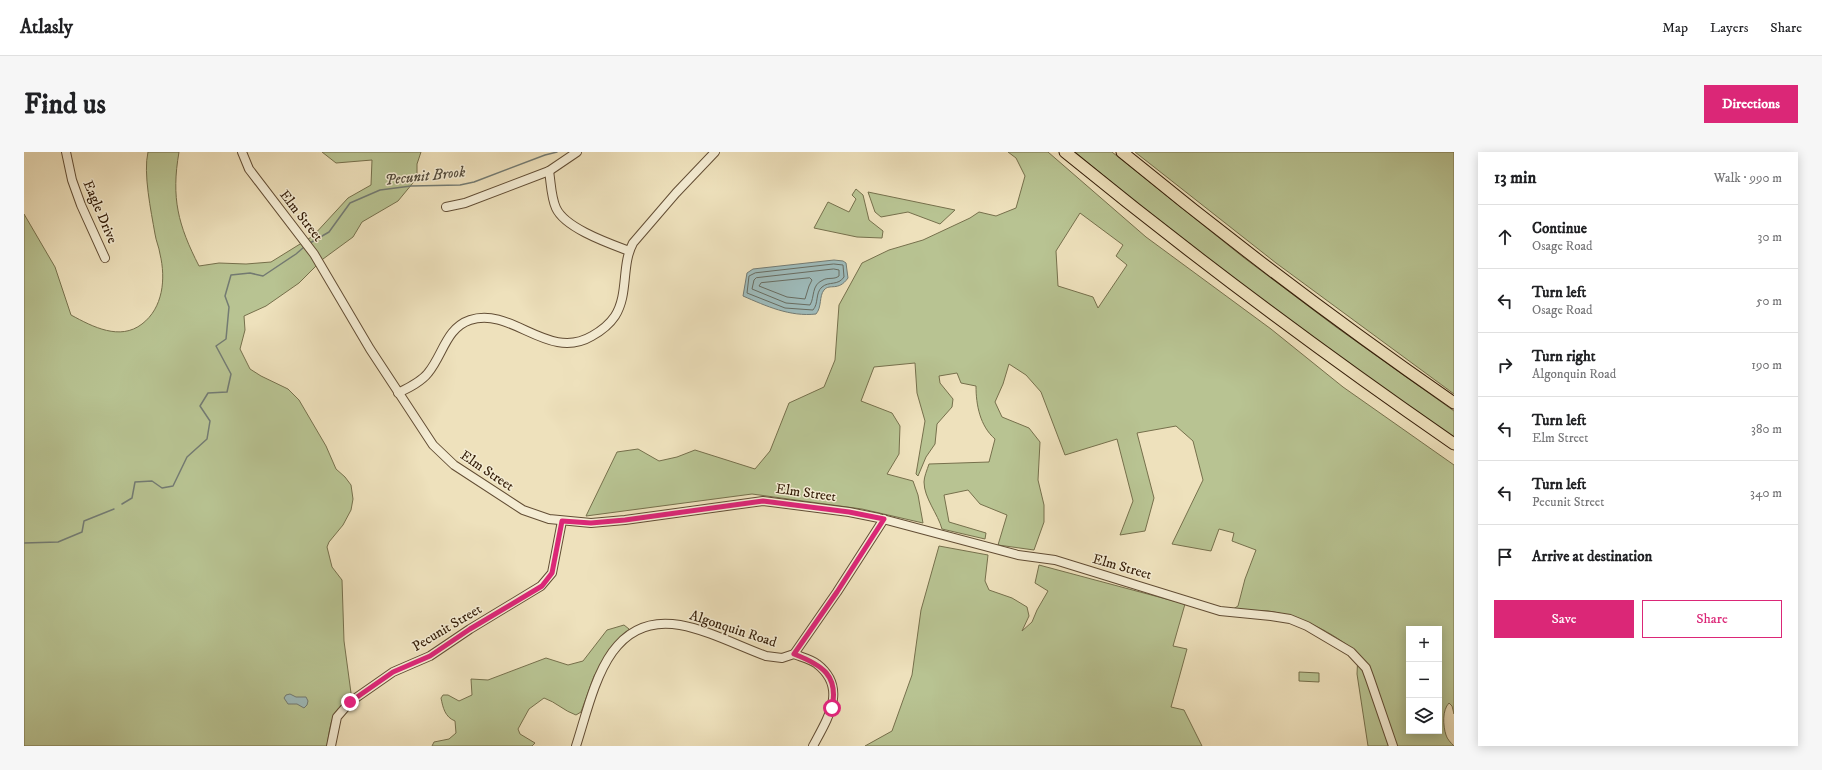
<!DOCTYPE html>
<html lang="en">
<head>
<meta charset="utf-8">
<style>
  :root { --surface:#fff; --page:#f6f6f6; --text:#202124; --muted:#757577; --line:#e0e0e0; --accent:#db2777 }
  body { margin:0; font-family:"IM FELL DW Pica",serif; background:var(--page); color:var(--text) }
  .controls { position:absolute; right:12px; bottom:12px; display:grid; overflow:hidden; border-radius:0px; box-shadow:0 2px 10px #0003 }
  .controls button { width:36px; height:36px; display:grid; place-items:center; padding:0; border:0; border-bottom:1px solid var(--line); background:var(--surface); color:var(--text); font:20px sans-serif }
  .stop { position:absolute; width:12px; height:12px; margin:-9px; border:3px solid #db2777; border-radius:50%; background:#fff }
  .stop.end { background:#db2777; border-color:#fff; box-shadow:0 1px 4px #0008 }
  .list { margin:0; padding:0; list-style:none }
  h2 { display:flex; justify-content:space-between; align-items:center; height:52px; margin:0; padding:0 16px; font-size:17px }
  h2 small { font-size:13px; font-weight:400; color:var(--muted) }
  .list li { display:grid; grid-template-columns:26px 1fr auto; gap:12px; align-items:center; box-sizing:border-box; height:64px; padding:0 16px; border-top:1px solid var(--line) }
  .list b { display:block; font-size:15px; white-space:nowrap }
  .list p { margin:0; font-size:13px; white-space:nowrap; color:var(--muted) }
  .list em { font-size:13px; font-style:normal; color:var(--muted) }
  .actions { display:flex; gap:8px; padding:12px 16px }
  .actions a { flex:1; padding:9px 0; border:1px solid var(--accent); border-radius:0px; text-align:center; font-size:14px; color:var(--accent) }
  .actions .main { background:var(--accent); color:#fff }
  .icon { flex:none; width:22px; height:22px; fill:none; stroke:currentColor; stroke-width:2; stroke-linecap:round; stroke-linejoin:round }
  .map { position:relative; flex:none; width:1430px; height:594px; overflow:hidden; border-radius:0px }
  header { display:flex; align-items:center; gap:24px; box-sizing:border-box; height:56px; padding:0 20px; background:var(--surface); border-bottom:1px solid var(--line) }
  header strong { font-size:19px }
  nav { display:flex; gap:22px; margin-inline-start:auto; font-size:14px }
  .intro { display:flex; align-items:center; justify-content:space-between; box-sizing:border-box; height:96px; padding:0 24px }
  h1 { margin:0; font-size:28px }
  .button { padding:10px 18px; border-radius:0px; background:var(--accent); color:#fff; font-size:14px; font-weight:700 }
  main { display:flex; gap:24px; padding:0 24px }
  aside { flex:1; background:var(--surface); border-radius:0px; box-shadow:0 2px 10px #0003 }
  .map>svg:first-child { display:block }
  .green { fill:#b8c392; stroke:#76704c; fill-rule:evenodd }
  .water { fill:#9ebbbb; stroke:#737b73 }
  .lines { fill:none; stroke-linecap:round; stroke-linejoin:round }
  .shore { stroke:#686c61; stroke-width:1 }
  .stream { stroke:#737b73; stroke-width:1.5 }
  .minor-casing { stroke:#624d34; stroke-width:10 }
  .highway-casing { stroke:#331c07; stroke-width:13 }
  .minor { stroke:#f4ecd3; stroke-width:8 }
  .highway { stroke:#eee1bc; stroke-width:11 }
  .route { stroke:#db2777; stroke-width:5 }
  .labels { text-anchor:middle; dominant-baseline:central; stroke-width:3; stroke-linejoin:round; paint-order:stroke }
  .street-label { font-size:14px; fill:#331c07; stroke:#f4ecd3 }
  .water-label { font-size:15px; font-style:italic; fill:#534c3d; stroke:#f4ecd3 }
</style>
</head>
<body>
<header>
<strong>Atlasly</strong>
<nav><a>Map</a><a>Layers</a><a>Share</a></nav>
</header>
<div class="intro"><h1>Find us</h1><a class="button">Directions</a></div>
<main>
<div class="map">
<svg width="1430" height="594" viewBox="0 0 1430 594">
  <rect width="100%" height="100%" fill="#eee1bc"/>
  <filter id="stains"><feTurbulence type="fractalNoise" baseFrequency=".005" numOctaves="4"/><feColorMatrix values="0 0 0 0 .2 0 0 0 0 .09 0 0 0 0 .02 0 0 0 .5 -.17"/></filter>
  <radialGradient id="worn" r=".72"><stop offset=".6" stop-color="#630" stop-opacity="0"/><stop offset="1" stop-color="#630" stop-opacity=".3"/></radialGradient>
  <!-- green -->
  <g class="green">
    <path d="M124 0H155C147 46 154 73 175 114L195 111 222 112 247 110 289 84 324 46 347 33 348 8 312 11 298 0H397L393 12V26L374 49 338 70 329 85 299 107 275 131 242 154 220 164 221 178 216 197 226 217 237 224 264 237 275 248 302 294 312 317 321 325 327 333 329 347 327 358 319 373 305 390 303 395 308 415 318 428 320 489 327 541C326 548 318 552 313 558 306 568 305 582 303 594H0V62L31 115 47 163C69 175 96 189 118 172 139 156 142 127 136 102 135 95 132 89 131 82 127 59 119 21 124 0Z"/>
    <path d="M984 0H1024L1122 85 1247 177 1319 235 1430 313V562L1428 554 1425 551C1418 558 1419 574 1422 583 1423 587 1427 591 1430 594H1344L1333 522 1334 501C1307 480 1278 464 1244 459 1232 458 1219 459 1206 459L1214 454 1221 427 1232 398 1208 389 1210 381 1195 377 1187 399 1148 392 1179 328 1169 289 1152 274 1113 281 1130 346 1121 379 1096 383 1109 349 1093 287 1041 303 1017 240 1002 223 985 212 979 232 971 250 978 265 1005 276 1016 290 1014 328 1020 353V370L1010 398 974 393 983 363 956 352 944 338 920 343 925 370 962 381 961 387 918 377C914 362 900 346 900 330 900 325 903 318 905 312L965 310 971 287C956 274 952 253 952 234L937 231 933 221 915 224 916 231 929 247 928 255 913 272 911 292 902 305 894 324 892 322 901 269 893 241 891 211 850 215 837 249 868 261 876 274 875 302 863 322 889 329 894 343 899 371 838 357 728 342 562 364 593 300 614 297 635 309 653 305 671 298 731 317 746 299 765 251 800 235 811 208 815 153 838 111 865 98 899 88 946 66 955 60 972 64 992 56 1001 24 992 6ZM1056 61 1099 93 1092 104 1103 113 1074 156 1069 145 1034 134 1032 99ZM1385 477H1415V579H1385Z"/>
    <polygon points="1051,0 1088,0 1219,105 1312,175 1430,259 1430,288 1226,140 1131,66"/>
    <polygon points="1111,0 1430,0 1430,242 1252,111"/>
    <polygon points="832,37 839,43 845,68 859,79 858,86 833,85 790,76 804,50 825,60 832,47 828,43"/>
    <polygon points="844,40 931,58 916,72 884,60 857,65 851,60"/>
    <polygon points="915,394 964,403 961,429 965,438 988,446 1003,455 1005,464 998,479 1008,470 1013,458 1024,439 1011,431 1015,413 1161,452 1149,494 1163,497 1147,555 1160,558 1178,594 841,594 868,579 888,523 897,458"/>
    <path d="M600 473 605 477 604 480 583 503 570 524 557 560 552 563C540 559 532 550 520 546L505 557 494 577 496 582 511 591 508 594H408L410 590 425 587 432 581 431 569C421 565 419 556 417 546L419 543H424L435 549 448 543 447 527 464 528 522 506 544 513 559 509 583 478Z"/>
    <polygon points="1275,520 1295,521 1295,530 1275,529"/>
  </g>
  <!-- water -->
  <g class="water">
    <path d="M810 108 819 109 822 111 824 126C814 140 806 131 800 138 795 144 798 155 792 162 766 165 742 154 719 144L723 121 729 117Z"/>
    <polygon points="266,542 272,545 282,545 284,549 283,553 280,556 273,552 264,552 260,546 262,543"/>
  </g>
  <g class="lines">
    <!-- shore -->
    <g class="shore">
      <path d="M810 112 819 113 820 125C814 134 805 129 798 135 791 141 795 151 789 158L761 156 723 141 725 124 731 121Z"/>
      <path d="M810 117 815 118V124C810 128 804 125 799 128 787 133 791 145 786 153L762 151 728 137 730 128 732 126Z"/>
      <polygon points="786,126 788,128 785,134 781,147 763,145 735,134 737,131"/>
    </g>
    <!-- stream -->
    <g class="stream">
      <polyline points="286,91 305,80 326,51 356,38 387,34 436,33 450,30 521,3 533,0"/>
      <polyline points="98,352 108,346 111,330 128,329 138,336 149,334 163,305 183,287 186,269 176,254 184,241 203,240 207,222 192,194 202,187 205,155 201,144 207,123 226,121 239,124 272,102 280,95"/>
      <polyline points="0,391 34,390 58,380 60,369 90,357"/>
    </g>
    <!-- minor casing -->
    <g class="minor-casing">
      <g id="minor">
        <polyline points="42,0 48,28 57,53 81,106"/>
        <polyline points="218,0 225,17 290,102 346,197 409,293 430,313 499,358 525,367 567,371 601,368 739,349 825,360 855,366 994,403 1031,408 1196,459 1247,464 1266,467 1283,474 1327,500 1342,516 1346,527 1369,594"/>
        <path d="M525 19C527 31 527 45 532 56 541 76 584 91 605 99"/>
        <polyline points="422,55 441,51 525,19 553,0"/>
        <path d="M374 241C384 236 397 230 404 221 419 203 422 176 446 168 488 154 524 210 568 184 577 179 585 173 591 164 605 142 597 113 609 91L652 41 691 0"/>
        <path d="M770 502C777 505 787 507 793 512 824 536 804 566 789 594"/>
        <polyline points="307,594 313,565 326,550 369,520 406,504 446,477 517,434 528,421 538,369"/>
        <path d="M552 594C569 542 582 460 656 473 684 478 715 494 742 504L758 506 770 502 813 440 860 367"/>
      </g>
    </g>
    <!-- highway casing -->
    <g class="highway-casing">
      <g id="highway">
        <path d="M1041 0C1167 103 1297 200 1430 292"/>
        <path d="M1098 0C1205 88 1316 172 1430 251"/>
      </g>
    </g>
    <!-- minor -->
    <use href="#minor" class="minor"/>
    <!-- highway -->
    <use href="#highway" class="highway"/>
  </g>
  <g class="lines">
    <!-- route -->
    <path class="route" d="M326 550 369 520 406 504 446 477 518 434 528 421 538 369 567 371 601 368 739 349 825 360 860 367 813 440 770 502C798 513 815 523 808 556"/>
  </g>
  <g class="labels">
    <!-- street labels -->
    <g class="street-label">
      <text transform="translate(76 60) rotate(67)">Eagle Drive</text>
      <text transform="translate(277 64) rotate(52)">Elm Street</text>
      <text transform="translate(463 319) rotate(34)">Elm Street</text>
      <text transform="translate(782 341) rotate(8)">Elm Street</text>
      <text transform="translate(1098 415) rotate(16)">Elm Street</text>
      <text transform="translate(423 476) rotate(-31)">Pecunit Street</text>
      <text transform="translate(709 477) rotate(18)">Algonquin Road</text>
    </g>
    <!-- water labels -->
    <g class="water-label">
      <text transform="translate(401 24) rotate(-6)">Pecunit Brook</text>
    </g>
  </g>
  <rect width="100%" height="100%" filter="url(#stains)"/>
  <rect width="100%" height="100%" fill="url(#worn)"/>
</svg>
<div class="controls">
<button>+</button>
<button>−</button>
<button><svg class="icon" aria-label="layers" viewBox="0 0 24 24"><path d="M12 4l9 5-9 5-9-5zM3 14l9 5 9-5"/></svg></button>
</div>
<div class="stop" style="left:808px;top:556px"></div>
<div class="stop end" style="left:326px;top:550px"></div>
</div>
<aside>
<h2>13 min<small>Walk · 990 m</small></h2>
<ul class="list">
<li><svg class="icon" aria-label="ahead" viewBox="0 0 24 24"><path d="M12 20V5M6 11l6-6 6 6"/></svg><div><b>Continue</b><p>Osage Road</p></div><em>30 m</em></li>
<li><svg class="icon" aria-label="left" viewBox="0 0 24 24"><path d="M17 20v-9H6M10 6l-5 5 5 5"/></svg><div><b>Turn left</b><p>Osage Road</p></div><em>50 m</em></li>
<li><svg class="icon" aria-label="right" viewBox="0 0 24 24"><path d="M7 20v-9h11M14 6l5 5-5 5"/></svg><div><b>Turn right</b><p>Algonquin Road</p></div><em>190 m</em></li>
<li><svg class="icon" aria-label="left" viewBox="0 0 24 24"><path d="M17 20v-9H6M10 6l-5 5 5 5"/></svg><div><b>Turn left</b><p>Elm Street</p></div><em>380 m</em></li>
<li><svg class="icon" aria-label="left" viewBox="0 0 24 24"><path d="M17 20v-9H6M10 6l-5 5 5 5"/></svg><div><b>Turn left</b><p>Pecunit Street</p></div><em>340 m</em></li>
<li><svg class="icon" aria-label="arrive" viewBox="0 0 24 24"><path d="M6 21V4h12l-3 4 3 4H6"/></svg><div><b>Arrive at destination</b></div></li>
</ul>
<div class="actions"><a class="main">Save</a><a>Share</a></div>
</aside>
</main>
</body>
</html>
